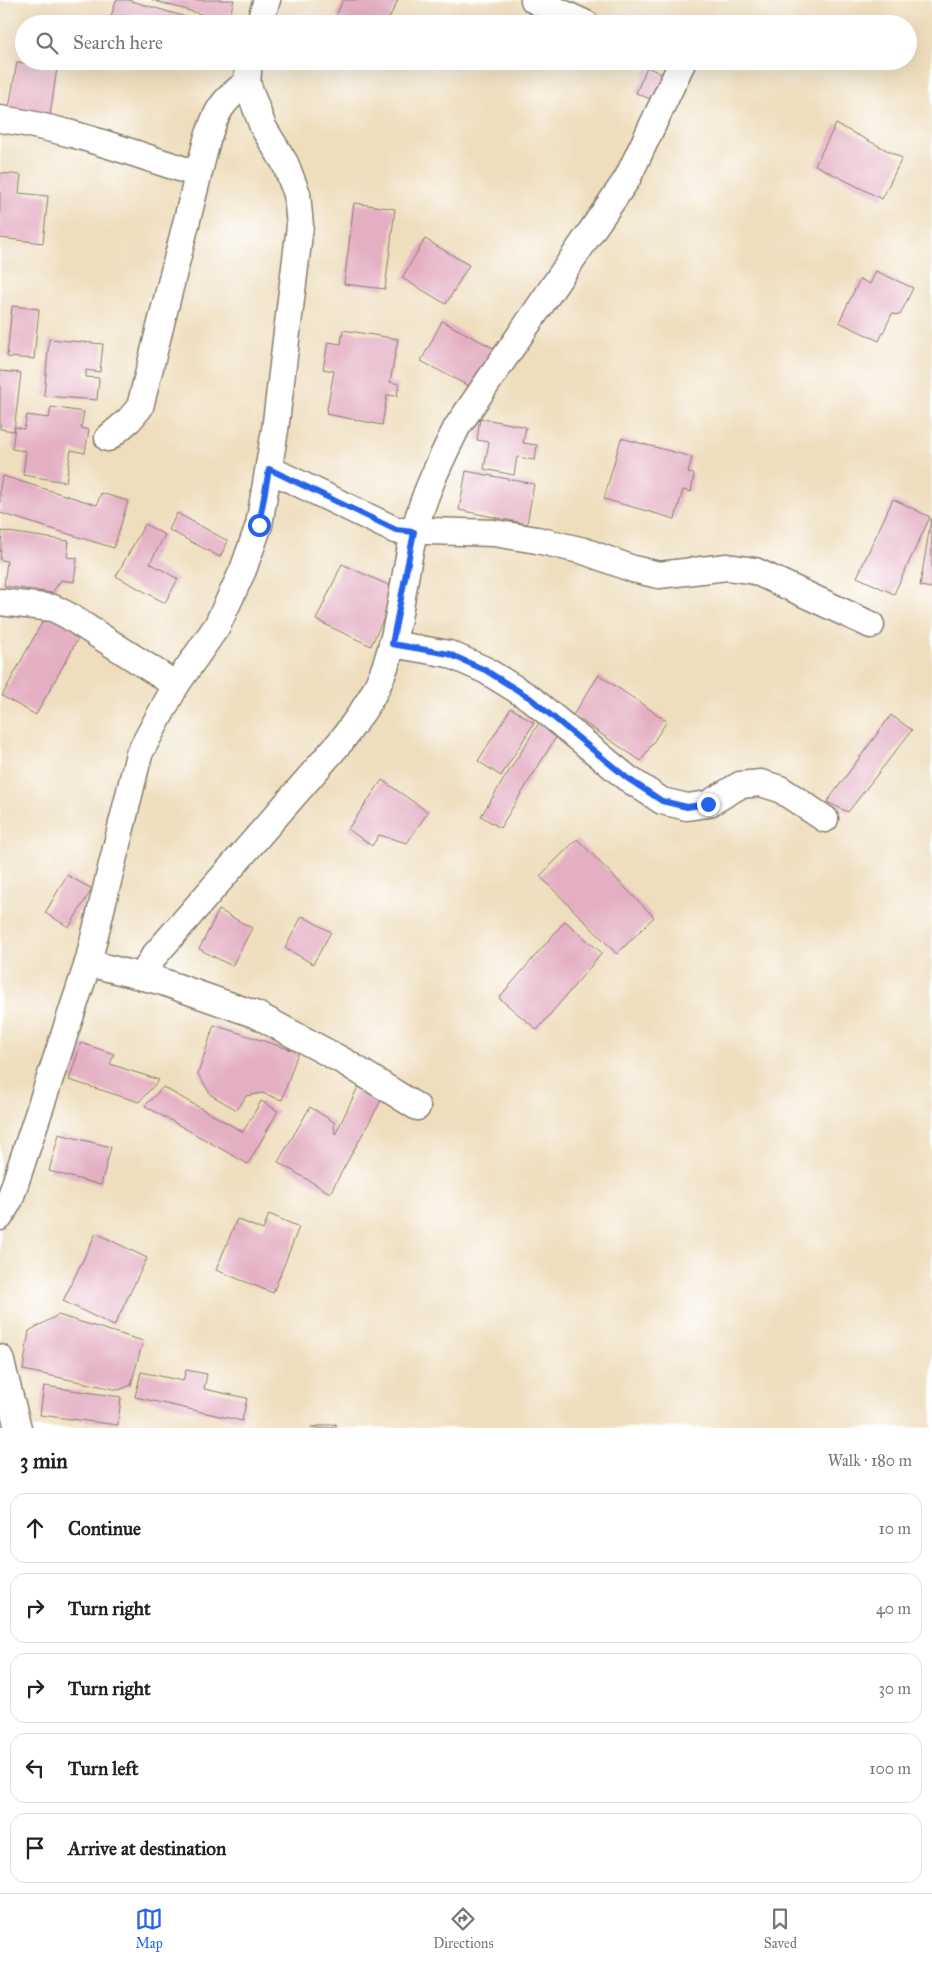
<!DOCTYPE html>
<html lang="en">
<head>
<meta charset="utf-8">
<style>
  :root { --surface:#fff; --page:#f2f2f2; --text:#222; --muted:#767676; --line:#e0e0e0; --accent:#2563eb }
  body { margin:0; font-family:"IM FELL Great Primer",serif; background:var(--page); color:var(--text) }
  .stop { position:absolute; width:15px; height:15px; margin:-11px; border:4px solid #2563eb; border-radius:50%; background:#fff }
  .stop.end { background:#2563eb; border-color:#fff; box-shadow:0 1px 5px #0008 }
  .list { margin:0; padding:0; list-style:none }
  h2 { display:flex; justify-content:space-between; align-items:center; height:65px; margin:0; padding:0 20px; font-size:21px }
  h2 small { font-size:16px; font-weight:400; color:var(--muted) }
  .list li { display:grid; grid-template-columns:32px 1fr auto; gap:15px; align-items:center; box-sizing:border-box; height:70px; margin:0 10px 10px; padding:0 10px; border:1px solid var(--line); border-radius:15px }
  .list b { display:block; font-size:19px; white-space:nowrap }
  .list em { font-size:16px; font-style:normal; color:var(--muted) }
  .icon { flex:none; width:28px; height:28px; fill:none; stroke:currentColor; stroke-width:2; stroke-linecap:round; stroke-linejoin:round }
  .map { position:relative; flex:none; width:932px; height:1428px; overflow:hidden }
  .search { position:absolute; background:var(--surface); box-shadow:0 5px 20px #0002; left:15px; right:15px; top:15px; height:55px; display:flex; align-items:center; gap:12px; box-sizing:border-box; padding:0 18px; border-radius:28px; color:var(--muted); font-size:19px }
  .sheet { height:465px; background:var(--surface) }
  nav { display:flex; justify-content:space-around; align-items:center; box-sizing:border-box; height:70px; border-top:1px solid var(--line); background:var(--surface); font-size:14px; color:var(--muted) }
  nav a { display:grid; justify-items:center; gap:2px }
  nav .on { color:var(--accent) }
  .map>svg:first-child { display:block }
  .building { fill:#e4afc3 }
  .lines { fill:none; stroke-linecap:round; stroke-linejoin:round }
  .minor-casing { stroke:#867d6d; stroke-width:29 }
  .minor { stroke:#fff; stroke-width:26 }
  .route { stroke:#2563eb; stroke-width:6 }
</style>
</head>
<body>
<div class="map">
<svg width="932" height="1428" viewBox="0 0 932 1428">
  <rect width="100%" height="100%" fill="#fff"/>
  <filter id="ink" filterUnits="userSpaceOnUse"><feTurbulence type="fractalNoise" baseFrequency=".02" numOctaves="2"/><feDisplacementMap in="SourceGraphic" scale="10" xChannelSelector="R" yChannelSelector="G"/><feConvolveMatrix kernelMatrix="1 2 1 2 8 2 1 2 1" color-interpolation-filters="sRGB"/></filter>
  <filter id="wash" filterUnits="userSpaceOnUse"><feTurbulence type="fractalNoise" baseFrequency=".0096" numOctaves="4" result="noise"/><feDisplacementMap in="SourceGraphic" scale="20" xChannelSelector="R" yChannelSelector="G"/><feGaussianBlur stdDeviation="1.12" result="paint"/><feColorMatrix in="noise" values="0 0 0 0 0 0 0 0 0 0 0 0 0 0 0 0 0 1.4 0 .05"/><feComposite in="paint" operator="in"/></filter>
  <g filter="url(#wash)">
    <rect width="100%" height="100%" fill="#efdebe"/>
    <g id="blocks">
      <!-- building -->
      <g class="building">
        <polygon points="116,0 128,0 210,24 123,24 110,20"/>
        <polygon points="152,0 234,0 228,22"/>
        <polygon points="343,0 398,0 386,24 352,24 336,16"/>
        <polygon points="17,62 57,68 50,115 9,108"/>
        <polygon points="647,67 666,76 655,101 636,93"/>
        <polygon points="836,124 902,158 882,199 815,165"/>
        <polygon points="0,173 21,175 19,193 48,196 43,243 0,238"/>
        <polygon points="354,203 395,209 385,289 344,284"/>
        <polygon points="425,239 469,265 446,304 402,278"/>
        <polygon points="876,271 913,288 900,315 892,314 879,341 839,322 860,279 870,284"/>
        <polygon points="12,306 39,309 34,359 7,357"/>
        <polygon points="442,321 499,351 478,391 421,361"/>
        <polygon points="343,330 398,339 390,382 399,384 397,396 387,395 382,425 326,414 334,371 323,369 328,342 341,344"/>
        <polygon points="49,339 103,344 100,372 86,370 86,377 99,378 97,400 44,396"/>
        <polygon points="0,371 21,373 14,431 0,429"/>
        <polygon points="51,407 84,412 81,428 89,430 85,453 71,450 66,482 23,475 26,451 12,449 15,427 24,429 27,415 49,418"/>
        <polygon points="480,418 526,427 523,443 537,445 535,460 517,457 514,475 484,469 489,442 477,440"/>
        <polygon points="621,438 692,457 688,473 694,474 691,492 683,490 675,519 604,499"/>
        <polygon points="466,471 534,484 527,524 459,510"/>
        <polygon points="3,476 97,505 101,493 128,501 114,548 0,513 0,486"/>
        <polygon points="893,499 930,517 894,594 857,577"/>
        <polygon points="177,513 228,541 220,557 169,530"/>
        <polygon points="931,519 932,519 932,588 920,586"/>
        <polygon points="145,524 165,535 150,563 178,579 165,603 116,576"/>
        <polygon points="2,531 69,541 67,557 77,558 74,582 61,580 52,593 4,586 7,561 0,560"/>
        <polygon points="342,564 397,589 371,646 316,620"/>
        <polygon points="47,613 81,633 36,715 2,696"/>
        <polygon points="599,675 667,721 641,761 573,715"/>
        <polygon points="511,708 534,723 501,776 478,761"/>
        <polygon points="891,715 912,730 848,812 827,802"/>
        <polygon points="539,723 558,734 500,828 481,816"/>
        <polygon points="382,780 428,812 407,843 379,835 372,846 348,829"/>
        <polygon points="577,839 654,917 617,954 540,876"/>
        <polygon points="67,875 92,889 69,927 45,913"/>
        <polygon points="219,910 252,928 232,966 199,949"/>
        <polygon points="302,916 331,932 313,964 285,948"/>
        <polygon points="565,921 602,953 537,1030 499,998"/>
        <polygon points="214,1025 298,1052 282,1100 262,1093 246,1096 237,1110 211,1095 198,1074"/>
        <polygon points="81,1043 114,1054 110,1064 159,1080 139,1102 69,1080"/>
        <polygon points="163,1087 243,1132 261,1101 278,1111 248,1164 145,1106"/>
        <polygon points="358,1087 382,1099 330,1193 278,1162 310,1107 334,1122 335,1135"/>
        <polygon points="59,1134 111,1147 101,1185 49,1171"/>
        <polygon points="269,1214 299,1227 273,1293 216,1270 237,1219 263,1230"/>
        <polygon points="96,1233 147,1258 114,1326 63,1301"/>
        <polygon points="58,1315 143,1341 131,1385 119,1390 23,1370 29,1331"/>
        <polygon points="186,1370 207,1374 204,1389 247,1398 242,1421 135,1397 141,1372 183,1381"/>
        <polygon points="44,1386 121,1397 118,1425 40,1415"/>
        <polygon points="336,1424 336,1428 311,1428 311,1427"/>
      </g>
    </g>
  </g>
  <g filter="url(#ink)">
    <use href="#blocks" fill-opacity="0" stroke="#867d6d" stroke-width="1"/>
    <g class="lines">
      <!-- minor casing -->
      <g class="minor-casing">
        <g id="minor">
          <polyline points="534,0 586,24"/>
          <polyline points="259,24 267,0"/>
          <path d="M0 119C68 128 133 154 198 174"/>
          <path d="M108 438 129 420 140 407 207 140C216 112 222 100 247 83"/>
          <polyline points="269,469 395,530 494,533 537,540 584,551 633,569 659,575 727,567 755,571 871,625"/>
          <polyline points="0,602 53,608 67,615 176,685"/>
          <polyline points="392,644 449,654 485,670 530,698 627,778 662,801 687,807 708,804 740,785 761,783 780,789 825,819"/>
          <polyline points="88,963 163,982 257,1015 345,1062 417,1107"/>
          <path d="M142 977 154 956 342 740C355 722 370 703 379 682 400 636 402 582 414 533 423 496 440 461 457 427L627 179 683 61"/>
          <polyline points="0,1217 10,1199 88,963 139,754 176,685 217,626 243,570 259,525 275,430 300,226 297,194 285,163 263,127 247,83 249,61"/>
          <polyline points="0,1358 18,1428"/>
        </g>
      </g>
      <!-- minor -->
      <use href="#minor" class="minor"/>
    </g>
  </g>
  <g class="lines" filter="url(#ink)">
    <!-- route -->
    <polyline class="route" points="259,525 269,469 396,530 414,532 392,644 449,654 485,670 530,698 627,778 662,801 687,807 708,804"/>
  </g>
</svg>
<div class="stop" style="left:259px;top:525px"></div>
<div class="stop end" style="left:708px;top:804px"></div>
<div class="search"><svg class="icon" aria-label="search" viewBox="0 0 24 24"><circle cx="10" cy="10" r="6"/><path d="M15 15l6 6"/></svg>Search here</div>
</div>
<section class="sheet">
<h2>3 min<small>Walk · 180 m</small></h2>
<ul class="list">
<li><svg class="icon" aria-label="ahead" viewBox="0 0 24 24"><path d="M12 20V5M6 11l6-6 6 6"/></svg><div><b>Continue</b></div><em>10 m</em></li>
<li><svg class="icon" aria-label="right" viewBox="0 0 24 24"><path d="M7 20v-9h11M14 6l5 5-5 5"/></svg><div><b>Turn right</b></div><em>40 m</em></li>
<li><svg class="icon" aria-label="right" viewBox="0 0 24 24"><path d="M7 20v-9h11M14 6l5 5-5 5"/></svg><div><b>Turn right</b></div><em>30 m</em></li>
<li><svg class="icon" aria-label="left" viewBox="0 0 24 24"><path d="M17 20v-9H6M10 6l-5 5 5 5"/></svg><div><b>Turn left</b></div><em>100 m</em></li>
<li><svg class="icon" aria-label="arrive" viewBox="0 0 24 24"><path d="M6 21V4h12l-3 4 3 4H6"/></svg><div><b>Arrive at destination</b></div></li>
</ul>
</section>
<nav>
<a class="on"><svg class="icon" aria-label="map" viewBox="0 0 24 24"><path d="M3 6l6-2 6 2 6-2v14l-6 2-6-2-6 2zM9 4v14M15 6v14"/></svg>Map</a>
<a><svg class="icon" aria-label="directions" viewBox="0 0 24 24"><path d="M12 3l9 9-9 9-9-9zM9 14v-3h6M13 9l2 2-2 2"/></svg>Directions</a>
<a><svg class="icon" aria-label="saved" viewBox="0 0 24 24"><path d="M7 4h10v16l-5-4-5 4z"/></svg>Saved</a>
</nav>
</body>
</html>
